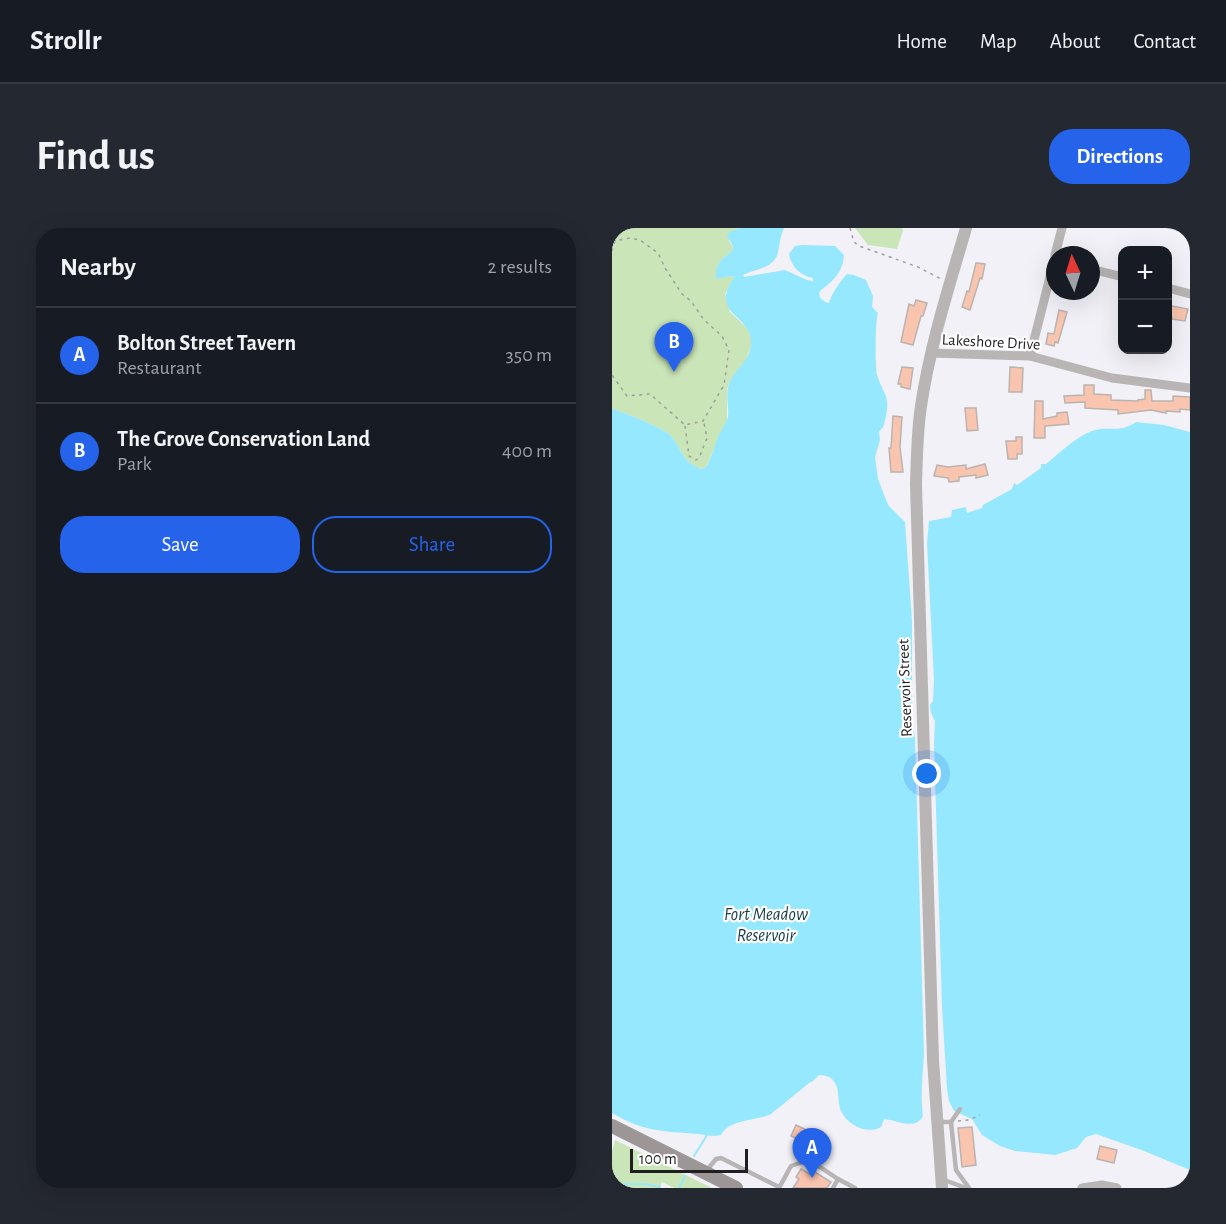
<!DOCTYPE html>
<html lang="en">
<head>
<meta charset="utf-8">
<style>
  :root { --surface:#171b24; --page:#242831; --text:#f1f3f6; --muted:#9ea1a6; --line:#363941; --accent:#2563eb }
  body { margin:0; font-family:"Alegreya Sans",sans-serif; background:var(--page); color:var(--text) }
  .controls { position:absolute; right:18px; top:18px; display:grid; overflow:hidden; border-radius:12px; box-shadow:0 6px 24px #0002 }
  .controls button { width:54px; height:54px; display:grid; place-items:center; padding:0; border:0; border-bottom:2px solid var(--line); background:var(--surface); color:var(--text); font:30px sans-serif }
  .compass { position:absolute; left:434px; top:18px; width:54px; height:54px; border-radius:50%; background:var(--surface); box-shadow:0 6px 24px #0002; rotate:356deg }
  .scale { position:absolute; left:18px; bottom:15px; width:118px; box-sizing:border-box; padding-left:6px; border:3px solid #1f1f21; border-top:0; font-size:16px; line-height:21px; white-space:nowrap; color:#1f1f21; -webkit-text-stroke:4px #fff; paint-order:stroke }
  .you { position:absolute; left:315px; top:546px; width:21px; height:21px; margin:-15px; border:4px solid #fff; border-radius:50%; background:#1a73e8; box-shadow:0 0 0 9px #1a73e833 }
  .badge { display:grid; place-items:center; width:39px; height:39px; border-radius:50%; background:var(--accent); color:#fff; font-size:20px; font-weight:700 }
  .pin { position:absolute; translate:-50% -50px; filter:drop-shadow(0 2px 3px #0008) }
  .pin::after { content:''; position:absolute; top:32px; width:21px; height:18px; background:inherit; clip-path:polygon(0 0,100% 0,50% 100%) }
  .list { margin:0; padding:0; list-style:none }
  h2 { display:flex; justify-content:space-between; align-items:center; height:78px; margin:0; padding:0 24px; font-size:26px }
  h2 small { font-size:20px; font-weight:400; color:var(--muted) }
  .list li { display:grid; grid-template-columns:39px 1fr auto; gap:18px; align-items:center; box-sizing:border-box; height:96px; padding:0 24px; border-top:2px solid var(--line) }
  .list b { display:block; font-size:22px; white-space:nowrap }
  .list p { margin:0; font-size:20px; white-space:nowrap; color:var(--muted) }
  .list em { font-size:20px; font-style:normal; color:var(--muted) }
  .actions { display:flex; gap:12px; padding:18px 24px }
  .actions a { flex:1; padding:14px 0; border:2px solid var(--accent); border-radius:24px; text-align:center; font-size:21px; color:var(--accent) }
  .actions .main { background:var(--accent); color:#fff }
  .map { position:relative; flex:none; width:578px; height:960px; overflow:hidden; border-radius:24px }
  header { display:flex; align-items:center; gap:36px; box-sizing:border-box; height:84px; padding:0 30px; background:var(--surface); border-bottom:2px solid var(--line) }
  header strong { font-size:28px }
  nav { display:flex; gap:33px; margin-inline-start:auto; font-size:21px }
  .intro { display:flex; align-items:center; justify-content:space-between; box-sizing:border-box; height:144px; padding:0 36px }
  h1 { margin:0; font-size:42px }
  .button { padding:15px 27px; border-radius:24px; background:var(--accent); color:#fff; font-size:21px; font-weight:700 }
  main { display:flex; gap:36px; padding:0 36px }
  aside { flex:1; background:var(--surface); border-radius:24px; box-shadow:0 6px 24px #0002 }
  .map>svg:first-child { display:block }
  .green { fill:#cae5b8 }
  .water { fill:#96e8ff }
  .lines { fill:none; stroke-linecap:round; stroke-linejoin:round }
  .stream { stroke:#96e8ff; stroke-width:2 }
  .building { fill:#fac5af; stroke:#bbb3b0; stroke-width:1.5 }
  .path { stroke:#9d9da2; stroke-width:1.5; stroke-dasharray:3 4.5; stroke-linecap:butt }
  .service { stroke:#b8b5b4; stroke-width:4.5 }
  .minor { stroke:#b8b5b4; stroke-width:9 }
  .tertiary { stroke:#b8b5b4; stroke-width:12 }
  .secondary { stroke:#9c9796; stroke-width:14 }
  .labels { text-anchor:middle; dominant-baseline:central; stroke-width:4.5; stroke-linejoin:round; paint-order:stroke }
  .street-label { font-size:16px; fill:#1f1f21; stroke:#fff }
  .water-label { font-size:18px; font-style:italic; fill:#183e48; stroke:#fff }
</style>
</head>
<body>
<header>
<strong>Strollr</strong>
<nav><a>Home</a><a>Map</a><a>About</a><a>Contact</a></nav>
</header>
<div class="intro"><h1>Find us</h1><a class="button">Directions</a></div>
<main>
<aside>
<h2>Nearby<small>2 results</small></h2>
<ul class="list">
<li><span class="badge">A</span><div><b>Bolton Street Tavern</b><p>Restaurant</p></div><em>350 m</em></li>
<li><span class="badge">B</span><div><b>The Grove Conservation Land</b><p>Park</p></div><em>400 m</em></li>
</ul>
<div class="actions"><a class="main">Save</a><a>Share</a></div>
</aside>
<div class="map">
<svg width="578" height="960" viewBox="0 0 578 960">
  <rect width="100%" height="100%" fill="#f2f1f8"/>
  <!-- green -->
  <g class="green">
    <path d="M0 0H128L117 4V13L121 18 120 23 110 31 103 50 121 48 122 49 113 66 118 84 134 99 139 106 140 116 134 132 118 153 115 161V192L94 239 89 241C66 231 72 221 57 206 50 200 10 183 0 181Z"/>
    <polygon points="243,0 290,0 291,3 285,21 256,17"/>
    <polygon points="3,912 100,960 62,960 50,954 48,960 0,960 0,923"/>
  </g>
  <!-- water -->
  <g class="water">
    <path d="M128 0H172C168 9 168 15 166 24 163 40 144 41 131 47L132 49 173 42 195 52 201 53V50C188 48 179 38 177 26L183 18 190 17 223 18 232 27C231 44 221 53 208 63 205 69 212 74 217 75 219 67 228 53 235 46L242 47 254 52 261 68 260 79 266 85C263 94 263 138 265 147 272 168 279 168 273 192 272 198 272 199 267 203L268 212 263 229 266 251 276 277 293 294 300 392V491L303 509 312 825C311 847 308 867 311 888 303 903 285 892 272 891L269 899C256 907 235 897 229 883 225 874 228 863 223 855 220 849 213 847 207 847L201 853 197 855 159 886C145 893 117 891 109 907 99 909 95 907 86 906 51 903 32 904 0 885V181C10 183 50 200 57 206 72 221 66 231 89 241L94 239C100 229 102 219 106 209 109 201 115 195 116 188 117 177 113 167 117 156 122 141 138 134 139 116 141 86 96 88 122 49L120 48 103 51 105 39 110 31 120 23 121 18 115 8 117 4Z"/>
    <path d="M524 194 552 197 578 204V942L532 923 484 906 474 909 465 920 443 927 403 923 388 918 370 907 360 891 342 883 337 873 335 861 330 778 322 516 323 493 319 485 318 477 321 473 322 452 315 315 317 293 339 289 340 282 354 279 355 285 370 280 371 277 400 261 402 255 405 257 429 240V236H434C448 225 463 209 480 203 495 197 507 206 524 194Z"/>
  </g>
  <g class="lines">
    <!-- stream -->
    <g class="stream">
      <polyline points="82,928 95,907"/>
      <polyline points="0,956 32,956 48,959"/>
      <polyline points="67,960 73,948"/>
    </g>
  </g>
  <!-- building -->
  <g class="building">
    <polygon points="364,35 373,36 370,51 368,50 358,82 350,79 355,63 357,64"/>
    <polygon points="304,72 315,75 311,88 309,88 301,117 289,114 297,76 302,78"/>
    <polygon points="555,77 576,81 573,93 560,91 560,89 555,88"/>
    <polygon points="447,82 455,84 446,115 443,114 442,118 434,116 436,105 442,106"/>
    <polygon points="290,139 301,140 298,161 289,159 289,156 286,156"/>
    <polygon points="398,139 411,140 410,164 397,164"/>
    <polygon points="472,157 482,157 482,166 499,167 499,172 526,173 526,172 533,171 533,162 539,162 540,173 561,173 561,168 578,169 578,182 568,181 568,184 554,183 554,185 539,182 506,186 506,182 473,180 473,174 453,175 452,168 472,167"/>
    <polygon points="423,173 431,173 431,191 445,188 445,185 455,184 457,196 433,198 433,210 422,210"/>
    <polygon points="353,180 364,180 366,202 355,203"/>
    <polygon points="281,188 290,189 288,219 291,244 279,244 277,220 279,220"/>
    <polygon points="404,209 410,209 410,226 405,226 405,231 396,231 394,213 404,213"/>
    <polygon points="373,236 376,247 364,250 364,247 347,249 347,253 337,254 336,250 322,248 325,237 336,239 354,237 354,241"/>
    <polygon points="184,897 216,912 211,923 179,908"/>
    <polygon points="360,899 364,937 350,939 346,900"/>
    <polygon points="488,918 505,922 502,935 485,931"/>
    <polygon points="189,941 201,948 203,944 219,954 215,960 181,960 187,951 184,949"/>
  </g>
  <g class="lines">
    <!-- path -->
    <g class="path">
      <polyline points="238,0 242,14 247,18 306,39 329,51"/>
      <polyline points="3,13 6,0"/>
      <polyline points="0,23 3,13 18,10 28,12 46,25 53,40 70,66 79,73 92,92 110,108 117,122 112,157 91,193 73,197 38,166 15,168 0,147"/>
      <polyline points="73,198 77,228 84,232 87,230 95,210 92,195"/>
      <polyline points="346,893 357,892 368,887"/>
    </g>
    <!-- service -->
    <g class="service">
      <polyline points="331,894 339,894 344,942 357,960"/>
      <polyline points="339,894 348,881"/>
      <polyline points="95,942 104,931 109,930 167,959"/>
      <polyline points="226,951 243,960"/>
      <polyline points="335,953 354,960"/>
      <polyline points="167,960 179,938 193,933 208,939 226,951 221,960"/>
    </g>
    <!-- minor -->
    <g class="minor">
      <polyline points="443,27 450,0"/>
      <polyline points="479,41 511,49"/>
      <polyline points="556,60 578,66"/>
      <polyline points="319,125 418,128 500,150 578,160"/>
      <polyline points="418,128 443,29"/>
      <polyline points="470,960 490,957 505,960"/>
    </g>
    <!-- tertiary -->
    <path class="tertiary" d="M330 960 321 832 304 256C305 230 305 204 309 178 318 117 337 59 354 0"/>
    <!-- secondary -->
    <polyline class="secondary" points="0,898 124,960"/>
  </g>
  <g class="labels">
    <!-- street labels -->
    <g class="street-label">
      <text transform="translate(379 114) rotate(3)">Lakeshore Drive</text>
      <text transform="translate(293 460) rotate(-92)">Reservoir Street</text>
    </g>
    <!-- water labels -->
    <g class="water-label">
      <text x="154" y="687">Fort Meadow<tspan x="154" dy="21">Reservoir</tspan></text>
    </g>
  </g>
</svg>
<div class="controls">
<button>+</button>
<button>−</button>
</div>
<svg class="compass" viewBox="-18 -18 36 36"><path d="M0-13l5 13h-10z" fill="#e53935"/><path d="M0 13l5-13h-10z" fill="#9ea1a6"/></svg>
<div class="scale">100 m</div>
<div class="you"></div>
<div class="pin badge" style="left:200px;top:950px">A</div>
<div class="pin badge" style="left:62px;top:144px">B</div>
</div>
</main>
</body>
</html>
